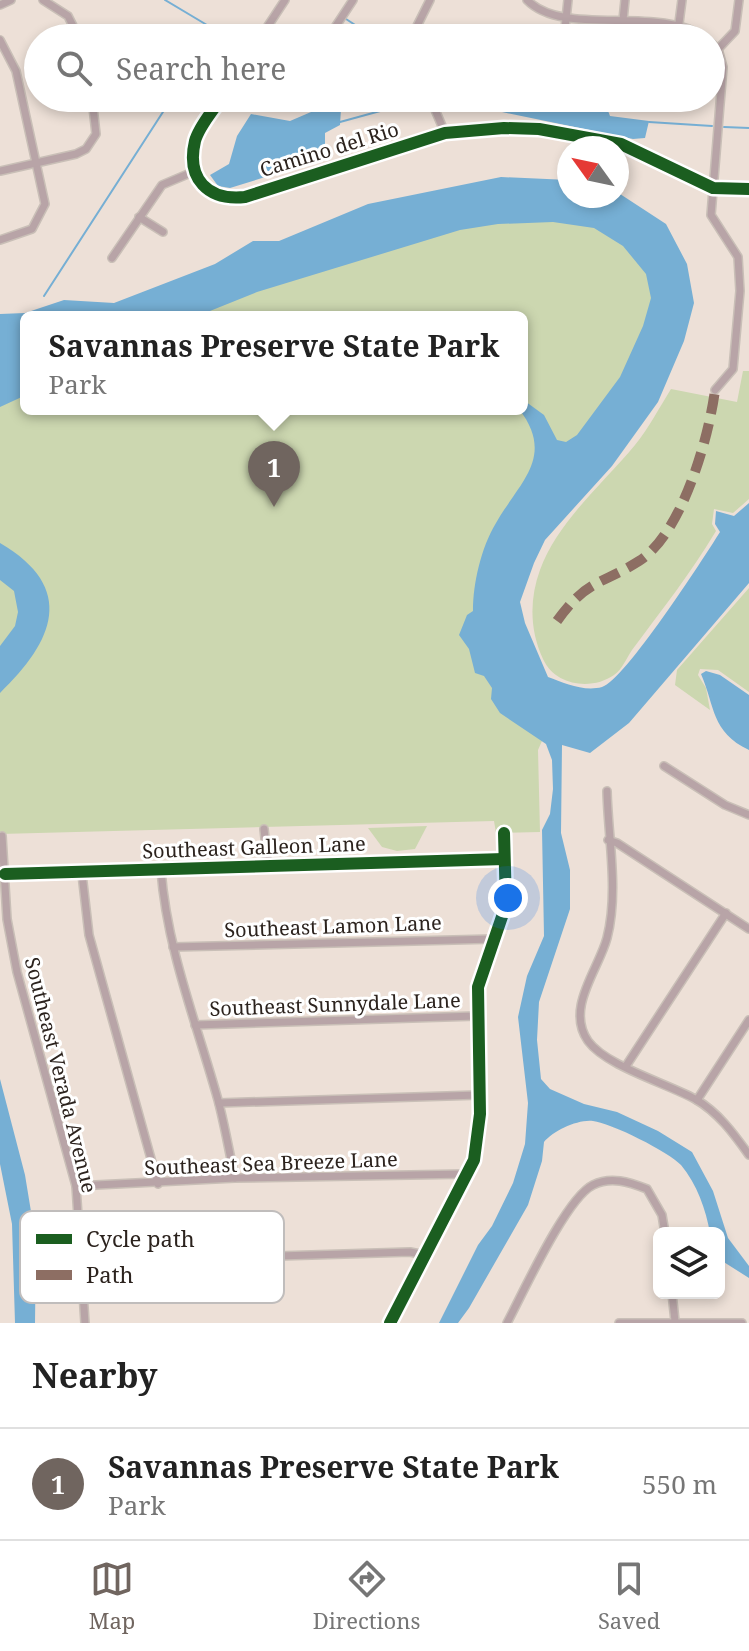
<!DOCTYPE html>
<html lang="en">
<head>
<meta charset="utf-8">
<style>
  :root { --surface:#fff; --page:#f2f2f2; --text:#222; --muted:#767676; --line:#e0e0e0; --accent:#70655f }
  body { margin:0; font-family:"Noto Serif",serif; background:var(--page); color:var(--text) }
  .controls { position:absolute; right:24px; bottom:24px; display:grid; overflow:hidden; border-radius:12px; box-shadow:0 4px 12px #0003 }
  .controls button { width:72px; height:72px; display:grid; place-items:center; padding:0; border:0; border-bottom:2px solid var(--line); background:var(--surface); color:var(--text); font:40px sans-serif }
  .compass { position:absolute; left:557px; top:136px; width:72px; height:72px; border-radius:50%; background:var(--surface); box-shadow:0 4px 12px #0003; rotate:303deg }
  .you { position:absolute; left:508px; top:898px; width:28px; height:28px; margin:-20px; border:6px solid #fff; border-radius:50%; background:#1a73e8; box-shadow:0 0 0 12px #1a73e833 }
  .badge { display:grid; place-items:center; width:52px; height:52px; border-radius:50%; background:var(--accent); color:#fff; font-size:26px; font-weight:700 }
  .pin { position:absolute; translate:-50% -66px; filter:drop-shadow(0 2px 4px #0008) }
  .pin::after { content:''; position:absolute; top:42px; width:28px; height:24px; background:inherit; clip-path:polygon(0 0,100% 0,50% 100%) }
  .popup { position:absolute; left:20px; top:311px; width:508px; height:104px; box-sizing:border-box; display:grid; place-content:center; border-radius:12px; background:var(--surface); filter:drop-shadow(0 2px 6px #0005); font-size:26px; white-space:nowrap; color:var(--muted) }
  .popup b { font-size:30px; color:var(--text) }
  .popup::after { content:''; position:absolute; left:50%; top:100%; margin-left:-16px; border:16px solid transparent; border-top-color:var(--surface) }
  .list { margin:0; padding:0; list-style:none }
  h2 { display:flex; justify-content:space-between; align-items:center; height:104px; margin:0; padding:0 32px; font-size:34px }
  h2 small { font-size:26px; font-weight:400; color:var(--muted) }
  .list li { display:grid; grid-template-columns:52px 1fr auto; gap:24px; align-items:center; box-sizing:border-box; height:112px; padding:0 32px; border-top:2px solid var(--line) }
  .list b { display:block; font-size:30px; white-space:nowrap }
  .list p { margin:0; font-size:26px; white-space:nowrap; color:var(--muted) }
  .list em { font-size:26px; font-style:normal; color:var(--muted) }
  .icon { flex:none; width:44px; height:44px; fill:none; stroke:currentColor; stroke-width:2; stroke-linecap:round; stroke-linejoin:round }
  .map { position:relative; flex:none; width:749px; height:1323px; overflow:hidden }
  .search { position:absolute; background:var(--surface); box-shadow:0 4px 12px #0003; left:24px; right:24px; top:24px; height:88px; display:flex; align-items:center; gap:20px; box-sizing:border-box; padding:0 28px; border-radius:44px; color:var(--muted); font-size:30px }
  .sheet { height:216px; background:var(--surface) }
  nav { display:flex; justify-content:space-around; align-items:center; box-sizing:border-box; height:112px; border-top:2px solid var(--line); background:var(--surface); font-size:22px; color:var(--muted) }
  nav a { display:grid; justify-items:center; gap:4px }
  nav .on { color:var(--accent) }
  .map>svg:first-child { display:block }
  .green { fill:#ccd7b0 }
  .water { fill:#76afd4 }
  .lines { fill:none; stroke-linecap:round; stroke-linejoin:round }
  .stream { stroke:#76afd4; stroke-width:2 }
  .minor-casing { stroke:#c9bfb7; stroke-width:10 }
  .minor { stroke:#b8a4a7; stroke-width:7 }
  .quiet { stroke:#8d6e63; stroke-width:10; stroke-dasharray:20 10; stroke-linecap:butt }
  .cycleway-casing { stroke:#fff; stroke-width:17 }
  .cycleway { stroke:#1b5e20; stroke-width:12 }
  .labels { text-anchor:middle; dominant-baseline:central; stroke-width:6; stroke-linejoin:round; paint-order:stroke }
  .street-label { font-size:20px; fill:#2c231e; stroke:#fff }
  .key { fill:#fff; stroke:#c0bdbc; stroke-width:2 }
  .key-label { font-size:22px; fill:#2c231e }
</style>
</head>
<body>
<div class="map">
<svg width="749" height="1323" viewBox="0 0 749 1323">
  <rect width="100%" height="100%" fill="#ede0d7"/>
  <!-- green -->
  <g class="green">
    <polygon points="506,193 634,231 666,307 487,611 549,725 538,750 540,832 496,833 494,821 0,834 0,360 26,370 26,409 522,409 522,317 143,317"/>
    <path d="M743 371H749V499L733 513 714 509 712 524 716 531C691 573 661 611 632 650 627 657 622 670 614 675 593 690 556 687 543 659 530 631 529 600 540 570 558 521 602 485 635 445 649 428 659 408 671 389L737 402Z"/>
    <polygon points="749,588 749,692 718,670 700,669 698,675 706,688 710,710 675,685 677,670"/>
    <polygon points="427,826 415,849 397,851 382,847 368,828"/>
  </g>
  <!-- water -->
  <g class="water">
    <polygon points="498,98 589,98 605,103 610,116 649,121 645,138 633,139 502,112"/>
    <polygon points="332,103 341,109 340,125 325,133 325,152 310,163 230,188 218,186 210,175 229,164 237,136 251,114 290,121"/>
    <path d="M501 177 569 180V196H617V192L666 224 687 264 694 303 684 341 658 402 612 466 545 540 534 563 520 602 525 623 548 677C564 683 584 692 602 687 625 680 703 559 720 532L715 524 716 511 734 516 749 503V583L629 723 590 753 562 745 561 833 570 870V909L539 1002 537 1040 541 1079 550 1089 584 1104 617 1112 658 1131 692 1152 713 1191 728 1238 749 1266V1278L719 1259V1233H710C706 1210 697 1184 681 1165 669 1152 611 1123 593 1121 578 1119 553 1131 544 1142L542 1161 528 1205 469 1308 458 1323H439L478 1245 492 1226 513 1183 525 1144 528 1103 518 1017 527 976 544 936 542 830 550 814 553 789 552 760 546 744 500 713 491 699 492 688 484 676 475 673 469 649 459 635 467 615 473 611C473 583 481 548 496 523 519 482 556 457 519 409L522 399 544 415 557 440 566 442 577 435 620 377 643 326 651 298 646 274 623 246 594 228 553 222 498 224 460 230 257 292 195 317H26V395L0 407V314L25 313 64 300 114 303 215 264 253 241H279L368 204Z"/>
    <path d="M0 543C77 588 54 641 0 693V646L15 626 18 612 14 591 0 580Z"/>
    <path d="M706 671 720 675 749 695V750C711 732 715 706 701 674Z"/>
    <polygon points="0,1079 25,1175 36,1242 35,1323 15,1323 12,1224 0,1164"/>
  </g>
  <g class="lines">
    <!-- stream -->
    <g class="stream">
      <polyline points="165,0 217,31 212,38"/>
      <polyline points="346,19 369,34 368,38"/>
      <polyline points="335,104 336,98"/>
      <polyline points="340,122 424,99"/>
      <polyline points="649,122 712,126"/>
      <polyline points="724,127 749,128"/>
      <polyline points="44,296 172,98"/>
    </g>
    <!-- minor casing -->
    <g class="minor-casing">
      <g id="minor">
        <polyline points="43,0 68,16 79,38"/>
        <path d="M527 0C564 38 658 4 706 38"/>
        <polyline points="0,5 11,0"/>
        <polyline points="623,20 625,0"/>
        <polyline points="679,23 682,0"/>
        <polyline points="260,38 285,0"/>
        <polyline points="328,38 353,0"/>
        <polyline points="411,38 430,0"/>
        <polyline points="564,38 568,0"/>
        <polyline points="0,40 16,71 45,204 32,229 0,240"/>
        <polyline points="711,43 718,49 723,67 711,215 738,257 740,291 733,369 715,390"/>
        <polyline points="718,49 735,31 739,0"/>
        <path d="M221 98C213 111 199 126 195 141 186 179 208 201 245 197L445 133 504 128 539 129 621 144 713 188 749 189"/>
        <polyline points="430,98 445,133"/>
        <polyline points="0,171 76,154 86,149 96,134 92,98"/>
        <polyline points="139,217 163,232"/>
        <polyline points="112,258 162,185 195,171"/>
        <polyline points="664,766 725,805 749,815"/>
        <path d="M607 791C608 837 619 892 607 938 599 969 565 1008 588 1041 606 1066 666 1083 695 1099 718 1112 734 1134 749 1155"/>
        <polyline points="264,829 268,865"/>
        <polyline points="2,836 7,919 17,972 76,1186 85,1323"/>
        <polyline points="608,840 617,843 749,929"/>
        <path d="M161 870C167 950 197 1024 218 1100 225 1126 229 1152 235 1178"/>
        <polyline points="5,874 504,859"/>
        <polyline points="82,874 89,935 158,1184"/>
        <polyline points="173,947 494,939"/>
        <polyline points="195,1025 476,1016"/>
        <polyline points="626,1066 726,913"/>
        <polyline points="697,1100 749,1020"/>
        <polyline points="219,1103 479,1095"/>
        <polyline points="76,1186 235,1178 467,1174"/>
        <polyline points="83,1262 410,1252 425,1255"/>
        <polyline points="672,1293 675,1321"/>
        <polyline points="390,1323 474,1160 480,1114 478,987 506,905 504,833"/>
        <path d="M507 1323C523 1293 566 1198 593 1185 611 1176 629 1182 647 1189L662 1215 665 1233"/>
        <polyline points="619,1323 742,1323"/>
      </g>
    </g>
    <!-- minor -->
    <use href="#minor" class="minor"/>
    <!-- quiet -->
    <path class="quiet" d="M557 621C587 579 601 585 639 561 682 534 709 437 715 390"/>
    <!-- cycleway casing -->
    <g class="cycleway-casing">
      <g id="cycleway">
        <path d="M221 98C213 111 199 126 195 141 186 179 208 201 245 197L445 133 504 128 539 129 621 144 713 188 749 189"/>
        <polyline points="5,874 504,859"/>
        <polyline points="390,1323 474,1160 480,1114 478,987 506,905 504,833"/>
      </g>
    </g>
    <!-- cycleway -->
    <use href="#cycleway" class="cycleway"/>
  </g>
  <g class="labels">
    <!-- street labels -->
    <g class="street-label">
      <text transform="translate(329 149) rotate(-17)">Camino del Rio</text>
      <text transform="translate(254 847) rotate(-2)">Southeast Galleon Lane</text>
      <text transform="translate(333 926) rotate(-2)">Southeast Lamon Lane</text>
      <text transform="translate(335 1004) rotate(-2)">Southeast Sunnydale Lane</text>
      <text transform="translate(61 1075) rotate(76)">Southeast Verada Avenue</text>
      <text transform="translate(271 1163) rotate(-2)">Southeast Sea Breeze Lane</text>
    </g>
  </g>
  <!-- legend -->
  <rect x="20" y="1211" width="264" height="92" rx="12" class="key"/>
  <rect x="36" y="1234" width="36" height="10" fill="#1b5e20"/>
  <rect x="36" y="1270" width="36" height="10" fill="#8d6e63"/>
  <g class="key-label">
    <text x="86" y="1247">Cycle path</text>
    <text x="86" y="1283">Path</text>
  </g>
</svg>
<div class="controls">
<button><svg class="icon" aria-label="layers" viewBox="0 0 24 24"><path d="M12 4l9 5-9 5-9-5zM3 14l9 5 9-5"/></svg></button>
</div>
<svg class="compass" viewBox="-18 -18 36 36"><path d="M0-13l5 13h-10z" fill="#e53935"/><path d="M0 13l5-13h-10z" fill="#767676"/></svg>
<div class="you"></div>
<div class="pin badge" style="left:274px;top:507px">1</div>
<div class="popup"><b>Savannas Preserve State Park</b>Park</div>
<div class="search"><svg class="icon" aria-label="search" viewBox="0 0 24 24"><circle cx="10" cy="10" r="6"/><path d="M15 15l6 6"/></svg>Search here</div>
</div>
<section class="sheet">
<h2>Nearby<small></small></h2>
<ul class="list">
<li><span class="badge">1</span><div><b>Savannas Preserve State Park</b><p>Park</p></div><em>550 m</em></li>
</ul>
</section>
<nav>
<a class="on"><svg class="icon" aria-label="map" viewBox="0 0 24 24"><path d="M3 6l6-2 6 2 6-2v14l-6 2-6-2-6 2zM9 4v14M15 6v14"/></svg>Map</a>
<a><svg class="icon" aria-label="directions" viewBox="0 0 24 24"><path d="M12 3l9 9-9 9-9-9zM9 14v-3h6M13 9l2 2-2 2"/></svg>Directions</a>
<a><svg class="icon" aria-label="saved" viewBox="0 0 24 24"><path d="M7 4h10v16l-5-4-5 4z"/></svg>Saved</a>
</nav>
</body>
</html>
